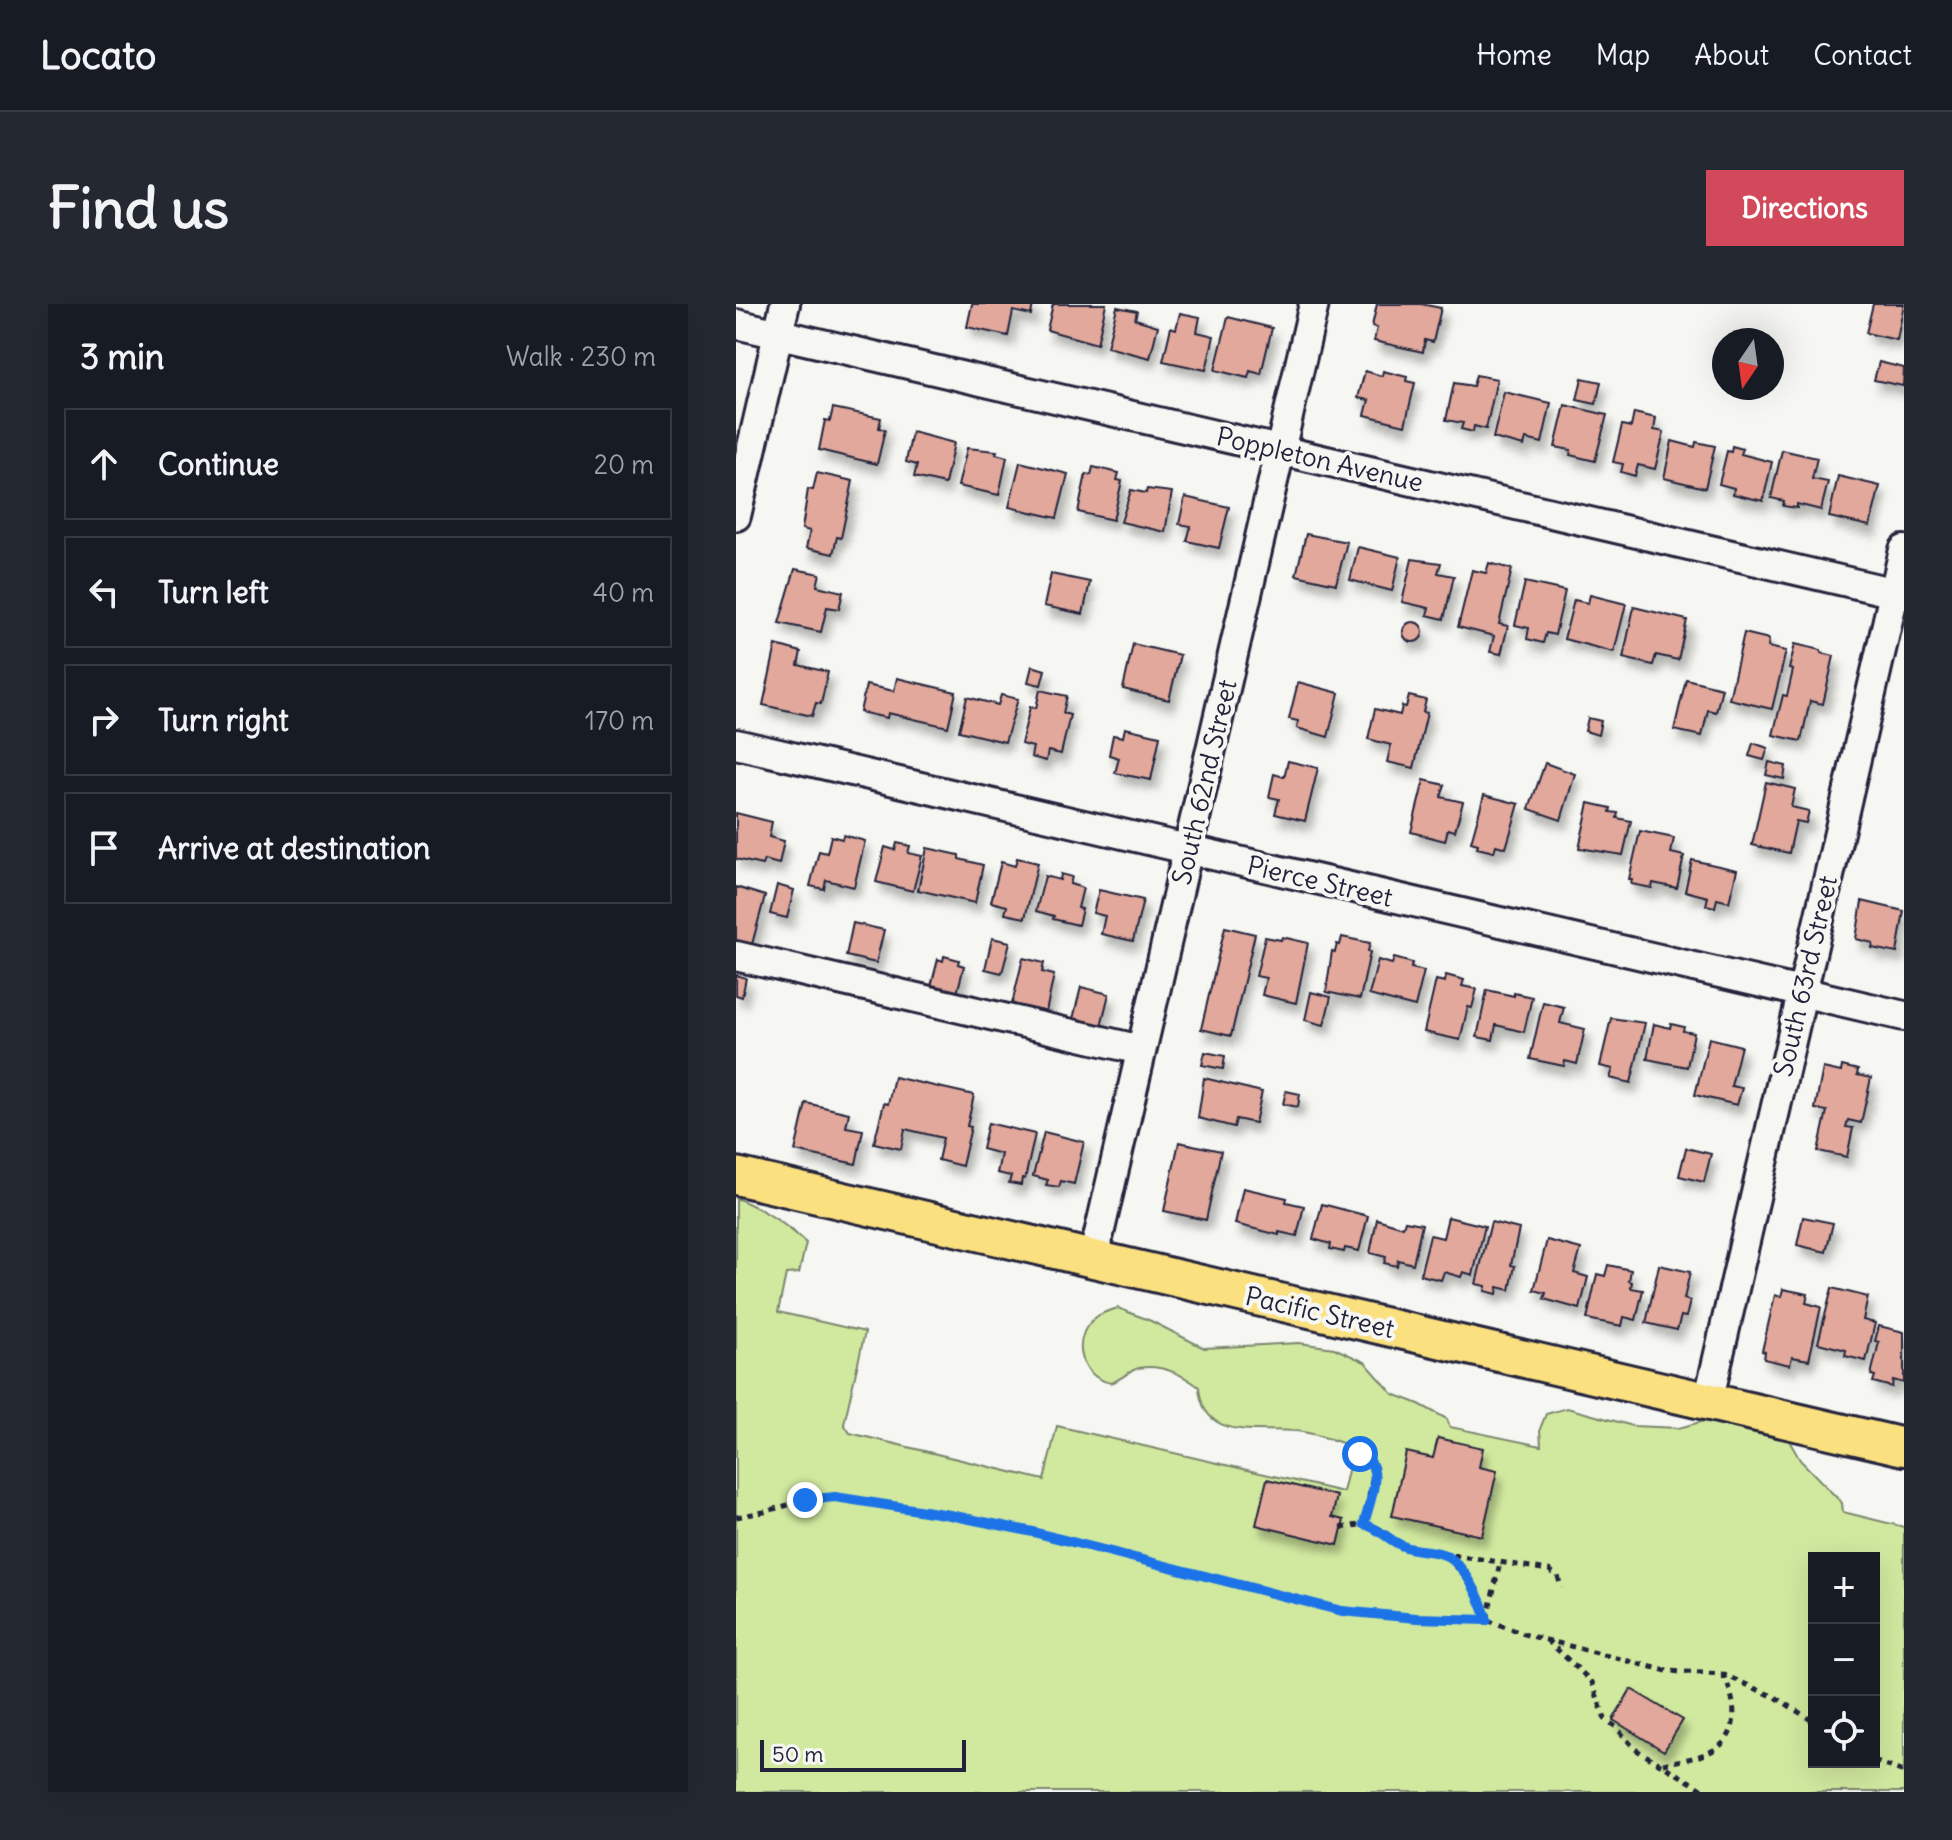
<!DOCTYPE html>
<html lang="en">
<head>
<meta charset="utf-8">
<style>
  :root { --surface:#171b24; --page:#242831; --text:#f1f3f6; --muted:#9ea1a6; --line:#363941; --accent:#d1495b }
  body { margin:0; font-family:Delius,sans-serif; background:var(--page); color:var(--text) }
  .controls { position:absolute; right:24px; bottom:24px; display:grid; overflow:hidden; border-radius:0px; box-shadow:0 8px 32px #0002 }
  .controls button { width:72px; height:72px; display:grid; place-items:center; padding:0; border:0; border-bottom:2px solid var(--line); background:var(--surface); color:var(--text); font:40px sans-serif }
  .compass { position:absolute; left:976px; top:24px; width:72px; height:72px; border-radius:50%; background:var(--surface); box-shadow:0 8px 32px #0002; rotate:193deg }
  .scale { position:absolute; left:24px; bottom:20px; width:206px; box-sizing:border-box; padding-left:8px; border:4px solid #22223b; border-top:0; font-size:22px; line-height:28px; white-space:nowrap; color:#22223b; -webkit-text-stroke:6px #f6f6f2; paint-order:stroke }
  .stop { position:absolute; width:24px; height:24px; margin:-18px; border:6px solid #1a73e8; border-radius:50%; background:#fff }
  .stop.end { background:#1a73e8; border-color:#fff; box-shadow:0 2px 8px #0008 }
  .list { margin:0; padding:0; list-style:none }
  h2 { display:flex; justify-content:space-between; align-items:center; height:104px; margin:0; padding:0 32px; font-size:34px }
  h2 small { font-size:26px; font-weight:400; color:var(--muted) }
  .list li { display:grid; grid-template-columns:52px 1fr auto; gap:24px; align-items:center; box-sizing:border-box; height:112px; margin:0 16px 16px; padding:0 16px; border:2px solid var(--line); border-radius:0px }
  .list b { display:block; font-size:30px; white-space:nowrap }
  .list em { font-size:26px; font-style:normal; color:var(--muted) }
  .icon { flex:none; width:44px; height:44px; fill:none; stroke:currentColor; stroke-width:2; stroke-linecap:round; stroke-linejoin:round }
  .map { position:relative; flex:none; width:1168px; height:1488px; overflow:hidden; border-radius:0px }
  header { display:flex; align-items:center; gap:48px; box-sizing:border-box; height:112px; padding:0 40px; background:var(--surface); border-bottom:2px solid var(--line) }
  header strong { font-size:38px }
  nav { display:flex; gap:44px; margin-inline-start:auto; font-size:28px }
  .intro { display:flex; align-items:center; justify-content:space-between; box-sizing:border-box; height:192px; padding:0 48px }
  h1 { margin:0; font-size:56px }
  .button { padding:20px 36px; border-radius:0px; background:var(--accent); color:#fff; font-size:28px; font-weight:700 }
  main { display:flex; gap:48px; padding:0 48px }
  aside { flex:1; background:var(--surface); border-radius:0px; box-shadow:0 8px 32px #0002 }
  .map>svg:first-child { display:block }
  .green { fill:#d1e99f; stroke:#7a866d; stroke-width:2; fill-rule:evenodd }
  .building { fill:#e1a89b; stroke:#22223b; stroke-width:2; filter:url(#shadow) }
  .lines { fill:none; stroke-linecap:round; stroke-linejoin:round }
  .minor-casing { stroke:#22223b; stroke-width:34 }
  .major-casing { stroke:#22223b; stroke-width:42 }
  .path { stroke:#22223b; stroke-width:5; stroke-dasharray:6 6; stroke-linecap:butt }
  .minor { stroke:#f6f6f2; stroke-width:28 }
  .major { stroke:#fbe080; stroke-width:36 }
  .route { stroke:#1a73e8; stroke-width:10 }
  .labels { text-anchor:middle; dominant-baseline:central; stroke-width:8; stroke-linejoin:round; paint-order:stroke }
  .street-label { font-size:26px; fill:#22223b; stroke:#f6f6f2 }
</style>
</head>
<body>
<header>
<strong>Locato</strong>
<nav><a>Home</a><a>Map</a><a>About</a><a>Contact</a></nav>
</header>
<div class="intro"><h1>Find us</h1><a class="button">Directions</a></div>
<main>
<aside>
<h2>3 min<small>Walk · 230 m</small></h2>
<ul class="list">
<li><svg class="icon" aria-label="ahead" viewBox="0 0 24 24"><path d="M12 20V5M6 11l6-6 6 6"/></svg><div><b>Continue</b></div><em>20 m</em></li>
<li><svg class="icon" aria-label="left" viewBox="0 0 24 24"><path d="M17 20v-9H6M10 6l-5 5 5 5"/></svg><div><b>Turn left</b></div><em>40 m</em></li>
<li><svg class="icon" aria-label="right" viewBox="0 0 24 24"><path d="M7 20v-9h11M14 6l5 5-5 5"/></svg><div><b>Turn right</b></div><em>170 m</em></li>
<li><svg class="icon" aria-label="arrive" viewBox="0 0 24 24"><path d="M6 21V4h12l-3 4 3 4H6"/></svg><div><b>Arrive at destination</b></div></li>
</ul>
</aside>
<div class="map">
<svg width="1168" height="1488" viewBox="0 0 1168 1488">
  <defs>
    <filter id="shadow"><feDropShadow dx="5" dy="9" stdDeviation="4" flood-color="#0004"/></filter>
  </defs>
  <rect width="100%" height="100%" fill="#f6f6f2"/>
  <filter id="ink" filterUnits="userSpaceOnUse"><feTurbulence type="fractalNoise" baseFrequency=".0125" numOctaves="2"/><feDisplacementMap in="SourceGraphic" scale="16" xChannelSelector="R" yChannelSelector="G"/><feConvolveMatrix kernelMatrix="1 2 1 2 8 2 1 2 1" color-interpolation-filters="sRGB"/></filter>
  <g filter="url(#ink)">
    <!-- green -->
    <path class="green" d="M0 894C27 905 49 919 70 939L63 969 50 970 42 1008 129 1028 108 1120 114 1129 308 1176 321 1122 607 1188 615 1154 609 1140C593 1135 576 1128 559 1127 520 1123 467 1138 463 1083 447 1071 425 1060 403 1064 394 1066 384 1076 375 1079 341 1073 334 1029 363 1011 368 1008 376 1006 382 1004L415 1017 468 1044 563 1039 598 1044 629 1058 657 1090 683 1100 711 1115 714 1123 805 1142 804 1125 810 1110 831 1104 897 1122 943 1124 975 1115 1051 1133 1064 1156 1106 1199 1107 1208 1168 1223V1488H0ZM1078 1254H1138V1458H1078Z"/>
    <!-- building -->
    <g class="building">
      <polygon points="236,0 297,0 295,11 277,7 272,32 231,23"/>
      <polygon points="317,0 370,0 361,40 311,26"/>
      <polygon points="641,0 685,0 705,4 697,38 689,36 687,48 638,37 641,24 636,22"/>
      <polygon points="1137,0 1168,0 1161,36 1130,29"/>
      <polygon points="381,3 401,7 399,15 422,22 414,54 371,43"/>
      <polygon points="444,9 464,13 461,28 478,32 470,66 427,57 435,23 440,25"/>
      <polygon points="492,13 536,24 525,70 514,67 512,74 479,66"/>
      <polygon points="1143,58 1168,64 1167,82 1138,76"/>
      <polygon points="629,67 646,72 647,67 671,73 670,77 679,79 669,121 629,111 633,96 622,94"/>
      <polygon points="740,71 761,75 750,125 738,122 737,128 725,125 727,119 710,116 718,79 737,82"/>
      <polygon points="846,74 865,78 860,100 841,96"/>
      <polygon points="768,88 815,99 806,139 790,135 788,142 757,134"/>
      <polygon points="829,101 871,111 859,157 834,151 835,146 819,143"/>
      <polygon points="97,104 145,114 143,124 149,126 141,160 83,146 89,116 94,117"/>
      <polygon points="898,109 920,114 918,126 928,128 919,165 902,161 899,172 885,168 887,160 877,158 886,121 895,123"/>
      <polygon points="176,128 218,139 209,180 178,173 181,161 170,158"/>
      <polygon points="936,137 959,143 960,138 979,142 969,184 928,174"/>
      <polygon points="996,142 1007,145 1005,150 1036,158 1027,197 997,190 998,184 983,180 991,147 995,148"/>
      <polygon points="231,144 261,147 260,150 271,153 263,191 222,182"/>
      <polygon points="1046,146 1081,154 1076,175 1092,178 1085,206 1061,200 1061,204 1047,202 1048,197 1035,194"/>
      <polygon points="284,158 332,170 321,214 273,203"/>
      <polygon points="357,163 383,169 381,176 386,177 377,216 342,208 350,170 355,171"/>
      <polygon points="81,169 117,177 105,234 101,233 97,250 70,244 74,227 66,225 72,185 77,186"/>
      <polygon points="1102,172 1144,182 1134,222 1093,213"/>
      <polygon points="411,185 436,188 429,228 385,218 395,186 410,189"/>
      <polygon points="449,193 493,203 483,244 451,237 455,222 443,220"/>
      <polygon points="570,230 611,238 600,280 560,271"/>
      <polygon points="622,243 664,253 656,287 614,276"/>
      <polygon points="676,255 705,259 702,269 718,272 708,315 691,311 693,304 666,298"/>
      <polygon points="753,259 776,265 763,320 772,322 765,350 754,348 758,332 722,323 736,266 750,269"/>
      <polygon points="59,265 84,270 81,282 107,288 103,305 91,303 85,328 43,319"/>
      <polygon points="315,270 354,278 347,310 308,302"/>
      <polygon points="789,278 829,287 819,331 810,329 807,339 791,335 793,324 779,321"/>
      <polygon points="854,291 890,300 878,348 828,335 838,296 852,299"/>
      <polygon points="898,303 951,316 942,356 920,351 917,361 887,354"/>
      <circle cx="677" cy="328" r="10"/>
      <polygon points="1008,329 1033,335 1032,343 1050,347 1036,405 993,395"/>
      <polygon points="397,340 444,351 433,396 387,385"/>
      <polygon points="1059,340 1085,346 1085,349 1098,352 1087,400 1074,397 1065,437 1037,431 1047,391 1051,392 1057,366 1053,365"/>
      <polygon points="40,341 65,348 62,361 92,368 85,400 80,399 76,412 27,401"/>
      <polygon points="296,362 309,366 305,381 292,378"/>
      <polygon points="161,374 220,388 212,423 152,409 151,414 124,408 130,381 158,387"/>
      <polygon points="950,375 986,384 980,408 972,406 966,432 938,426"/>
      <polygon points="562,378 603,389 592,433 561,424 562,417 553,415"/>
      <polygon points="304,386 331,392 327,409 334,411 325,450 312,447 310,457 295,453 297,443 285,440 294,403 300,404"/>
      <polygon points="265,391 282,395 269,438 223,427 231,393 262,401"/>
      <polygon points="673,392 690,396 687,408 691,409 678,464 651,458 655,441 632,435 639,405 664,411 666,402 670,403"/>
      <polygon points="852,414 865,417 862,431 849,427"/>
      <polygon points="389,424 424,432 415,476 379,469 383,454 373,451 377,431 387,433"/>
      <polygon points="1017,439 1032,444 1028,456 1013,452"/>
      <polygon points="552,457 582,464 569,517 539,510 543,495 533,493 538,470 548,473"/>
      <polygon points="1033,458 1050,462 1048,475 1030,471"/>
      <polygon points="809,459 839,470 825,516 793,505"/>
      <polygon points="688,476 709,481 705,493 727,498 719,527 712,525 709,537 675,528"/>
      <polygon points="1030,478 1059,485 1055,503 1073,507 1070,519 1060,517 1053,549 1016,541"/>
      <polygon points="748,491 783,500 770,544 760,541 758,548 741,544 742,540 735,538"/>
      <polygon points="853,499 875,504 874,508 882,509 881,514 895,517 887,551 843,544"/>
      <polygon points="0,509 36,518 33,533 48,537 43,560 28,556 26,561 0,555"/>
      <polygon points="904,527 938,534 935,549 948,552 941,584 917,579 916,584 895,580 896,575 893,575"/>
      <polygon points="107,531 129,537 118,583 90,576 88,585 74,582 83,547 91,549 95,532 106,535"/>
      <polygon points="161,539 174,542 172,549 186,552 177,587 140,578 149,543 159,546"/>
      <polygon points="191,544 223,551 223,555 247,561 239,599 182,586"/>
      <polygon points="281,554 302,559 289,614 269,610 271,602 255,598 265,558 279,562"/>
      <polygon points="956,556 1001,566 993,598 981,595 979,603 970,601 972,593 949,587"/>
      <polygon points="325,570 336,573 334,580 347,584 342,604 346,605 342,621 317,615 318,612 300,607 309,572 324,576"/>
      <polygon points="41,581 58,586 51,614 34,610"/>
      <polygon points="0,583 29,592 15,644 0,640"/>
      <polygon points="363,586 407,596 397,637 365,630 369,612 357,609"/>
      <polygon points="1126,597 1168,607 1161,649 1136,644 1137,639 1120,635"/>
      <polygon points="117,619 148,626 140,659 110,652"/>
      <polygon points="489,623 519,630 495,732 465,725"/>
      <polygon points="529,633 545,636 546,633 572,639 560,699 526,691 530,674 520,672"/>
      <polygon points="606,633 634,639 632,647 634,648 624,695 590,688 596,647 599,648 601,640 604,641"/>
      <polygon points="256,634 274,638 266,669 249,665"/>
      <polygon points="208,652 223,656 222,660 228,662 219,697 193,690 202,655 207,657"/>
      <polygon points="287,654 308,659 306,668 318,671 310,708 276,700"/>
      <polygon points="658,654 676,659 675,664 688,667 679,703 633,691 642,656 656,660"/>
      <polygon points="0,671 10,674 6,693 0,691"/>
      <polygon points="710,671 728,676 726,682 741,685 736,704 732,703 724,736 688,728 700,676 709,678"/>
      <polygon points="345,683 373,690 365,722 337,715"/>
      <polygon points="751,686 778,692 778,689 796,693 788,728 760,721 757,736 741,733"/>
      <polygon points="575,688 595,693 588,721 569,716"/>
      <polygon points="807,698 828,703 824,719 849,725 841,760 829,757 828,762 794,755"/>
      <polygon points="875,714 909,719 895,779 874,774 877,765 864,762"/>
      <polygon points="918,720 934,724 935,720 948,723 947,727 958,729 951,763 911,755"/>
      <polygon points="973,734 1005,742 995,782 1006,784 1001,801 959,791"/>
      <polygon points="469,748 489,752 487,765 466,761"/>
      <polygon points="1106,762 1122,766 1121,771 1135,774 1125,819 1112,816 1110,823 1117,824 1111,853 1082,847 1091,807 1079,805 1087,764 1105,768"/>
      <polygon points="158,773 238,791 231,822 235,823 226,862 202,856 207,834 169,825 165,845 138,839 148,799 152,800"/>
      <polygon points="468,774 526,788 519,819 500,815 498,823 462,814"/>
      <polygon points="550,787 564,790 562,803 547,800"/>
      <polygon points="70,799 113,809 110,823 127,826 120,860 59,847"/>
      <polygon points="252,819 299,830 289,875 286,874 285,881 273,879 275,872 261,869 265,850 246,845"/>
      <polygon points="308,828 348,838 338,880 325,877 323,883 310,881 312,876 297,872"/>
      <polygon points="443,838 485,847 470,916 428,907"/>
      <polygon points="950,844 975,850 968,878 943,872"/>
      <polygon points="507,884 551,894 550,898 568,902 561,932 543,928 543,931 499,920"/>
      <polygon points="586,900 632,912 623,947 609,944 608,948 594,945 595,940 577,935"/>
      <polygon points="712,913 749,922 737,971 727,968 725,973 708,968 705,976 684,971 694,931 707,934"/>
      <polygon points="1067,913 1097,919 1090,948 1061,941"/>
      <polygon points="641,915 667,923 669,917 686,920 677,960 662,956 661,962 648,959 650,953 634,949"/>
      <polygon points="755,918 783,925 775,961 779,962 774,986 762,983 761,990 749,987 750,982 740,980"/>
      <polygon points="811,936 845,945 838,969 852,973 844,1005 808,995 810,989 798,986"/>
      <polygon points="872,961 895,966 893,977 896,978 895,984 907,986 900,1016 888,1013 886,1022 851,1015 861,970 869,972"/>
      <polygon points="923,961 954,968 948,995 954,997 950,1013 945,1012 941,1026 910,1019"/>
      <polygon points="1096,984 1132,993 1127,1016 1139,1019 1130,1057 1109,1052 1110,1046 1082,1039"/>
      <polygon points="1047,985 1072,990 1070,999 1085,1003 1073,1056 1056,1053 1054,1061 1028,1055 1029,1048 1026,1047 1039,991 1045,993"/>
      <polygon points="1143,1022 1168,1028 1168,1079 1157,1076 1156,1083 1137,1078 1139,1072 1135,1071 1143,1038 1139,1037"/>
      <polygon points="702,1134 747,1144 743,1163 761,1167 746,1232 656,1212 670,1148 697,1154"/>
      <polygon points="531,1175 601,1192 596,1213 608,1216 602,1241 520,1221"/>
      <polygon points="895,1385 947,1416 928,1447 877,1416"/>
    </g>
    <g class="lines">
      <!-- minor casing -->
      <g class="minor-casing">
        <g id="minor">
          <polyline points="0,20 1168,291"/>
          <polyline points="0,212 49,0"/>
          <polyline points="0,440 1168,712"/>
          <polyline points="0,652 405,746"/>
          <polyline points="357,956 578,0"/>
          <polyline points="972,1098 1168,246"/>
        </g>
      </g>
      <!-- major casing -->
      <g class="major-casing">
        <polyline id="major" points="0,872 1168,1143"/>
      </g>
      <!-- path -->
      <g class="path">
        <polyline points="610,1145 634,1154 639,1162 628,1220"/>
        <polyline points="0,1213 28,1208 69,1196 99,1193 214,1211 297,1228 606,1307 680,1314 751,1316 791,1331 931,1367 986,1370 1041,1394 1078,1418"/>
        <polyline points="605,1224 628,1220 640,1223 668,1243 813,1266 822,1272 825,1284"/>
        <path d="M710 1251C730 1272 743 1288 751 1316"/>
        <polyline points="751,1315 764,1259"/>
        <polyline points="811,1336 856,1378 869,1415 880,1423 899,1445 971,1488"/>
        <polyline points="1138,1457 1168,1468"/>
        <path d="M927 1460C944 1456 966 1454 981 1444 1006 1427 999 1393 987 1371"/>
      </g>
      <!-- minor -->
      <use href="#minor" class="minor"/>
      <!-- major -->
      <use href="#major" class="major"/>
    </g>
  </g>
  <g class="lines" filter="url(#ink)">
    <!-- route -->
    <path class="route" d="M69 1196 99 1193 214 1211 297 1228 606 1307 680 1314 751 1316C745 1295 730 1263 711 1252 699 1245 680 1248 667 1242 652 1236 643 1224 628 1220 633 1199 651 1161 624 1150"/>
  </g>
  <g class="labels">
    <!-- street labels -->
    <g class="street-label">
      <text transform="translate(584 155) rotate(13)">Poppleton Avenue</text>
      <text transform="translate(468 478) rotate(-77)">South 62nd Street</text>
      <text transform="translate(584 577) rotate(13)">Pierce Street</text>
      <text transform="translate(1069 672) rotate(-77)">South 63rd Street</text>
      <text transform="translate(584 1008) rotate(13)">Pacific Street</text>
    </g>
  </g>
</svg>
<div class="controls">
<button>+</button>
<button>−</button>
<button><svg class="icon" aria-label="locate" viewBox="0 0 24 24"><circle cx="12" cy="12" r="6"/><path d="M12 2v4M12 18v4M2 12h4M18 12h4"/></svg></button>
</div>
<svg class="compass" viewBox="-18 -18 36 36"><path d="M0-13l5 13h-10z" fill="#e53935"/><path d="M0 13l5-13h-10z" fill="#9ea1a6"/></svg>
<div class="scale">50 m</div>
<div class="stop" style="left:624px;top:1150px"></div>
<div class="stop end" style="left:69px;top:1196px"></div>
</div>
</main>
</body>
</html>
